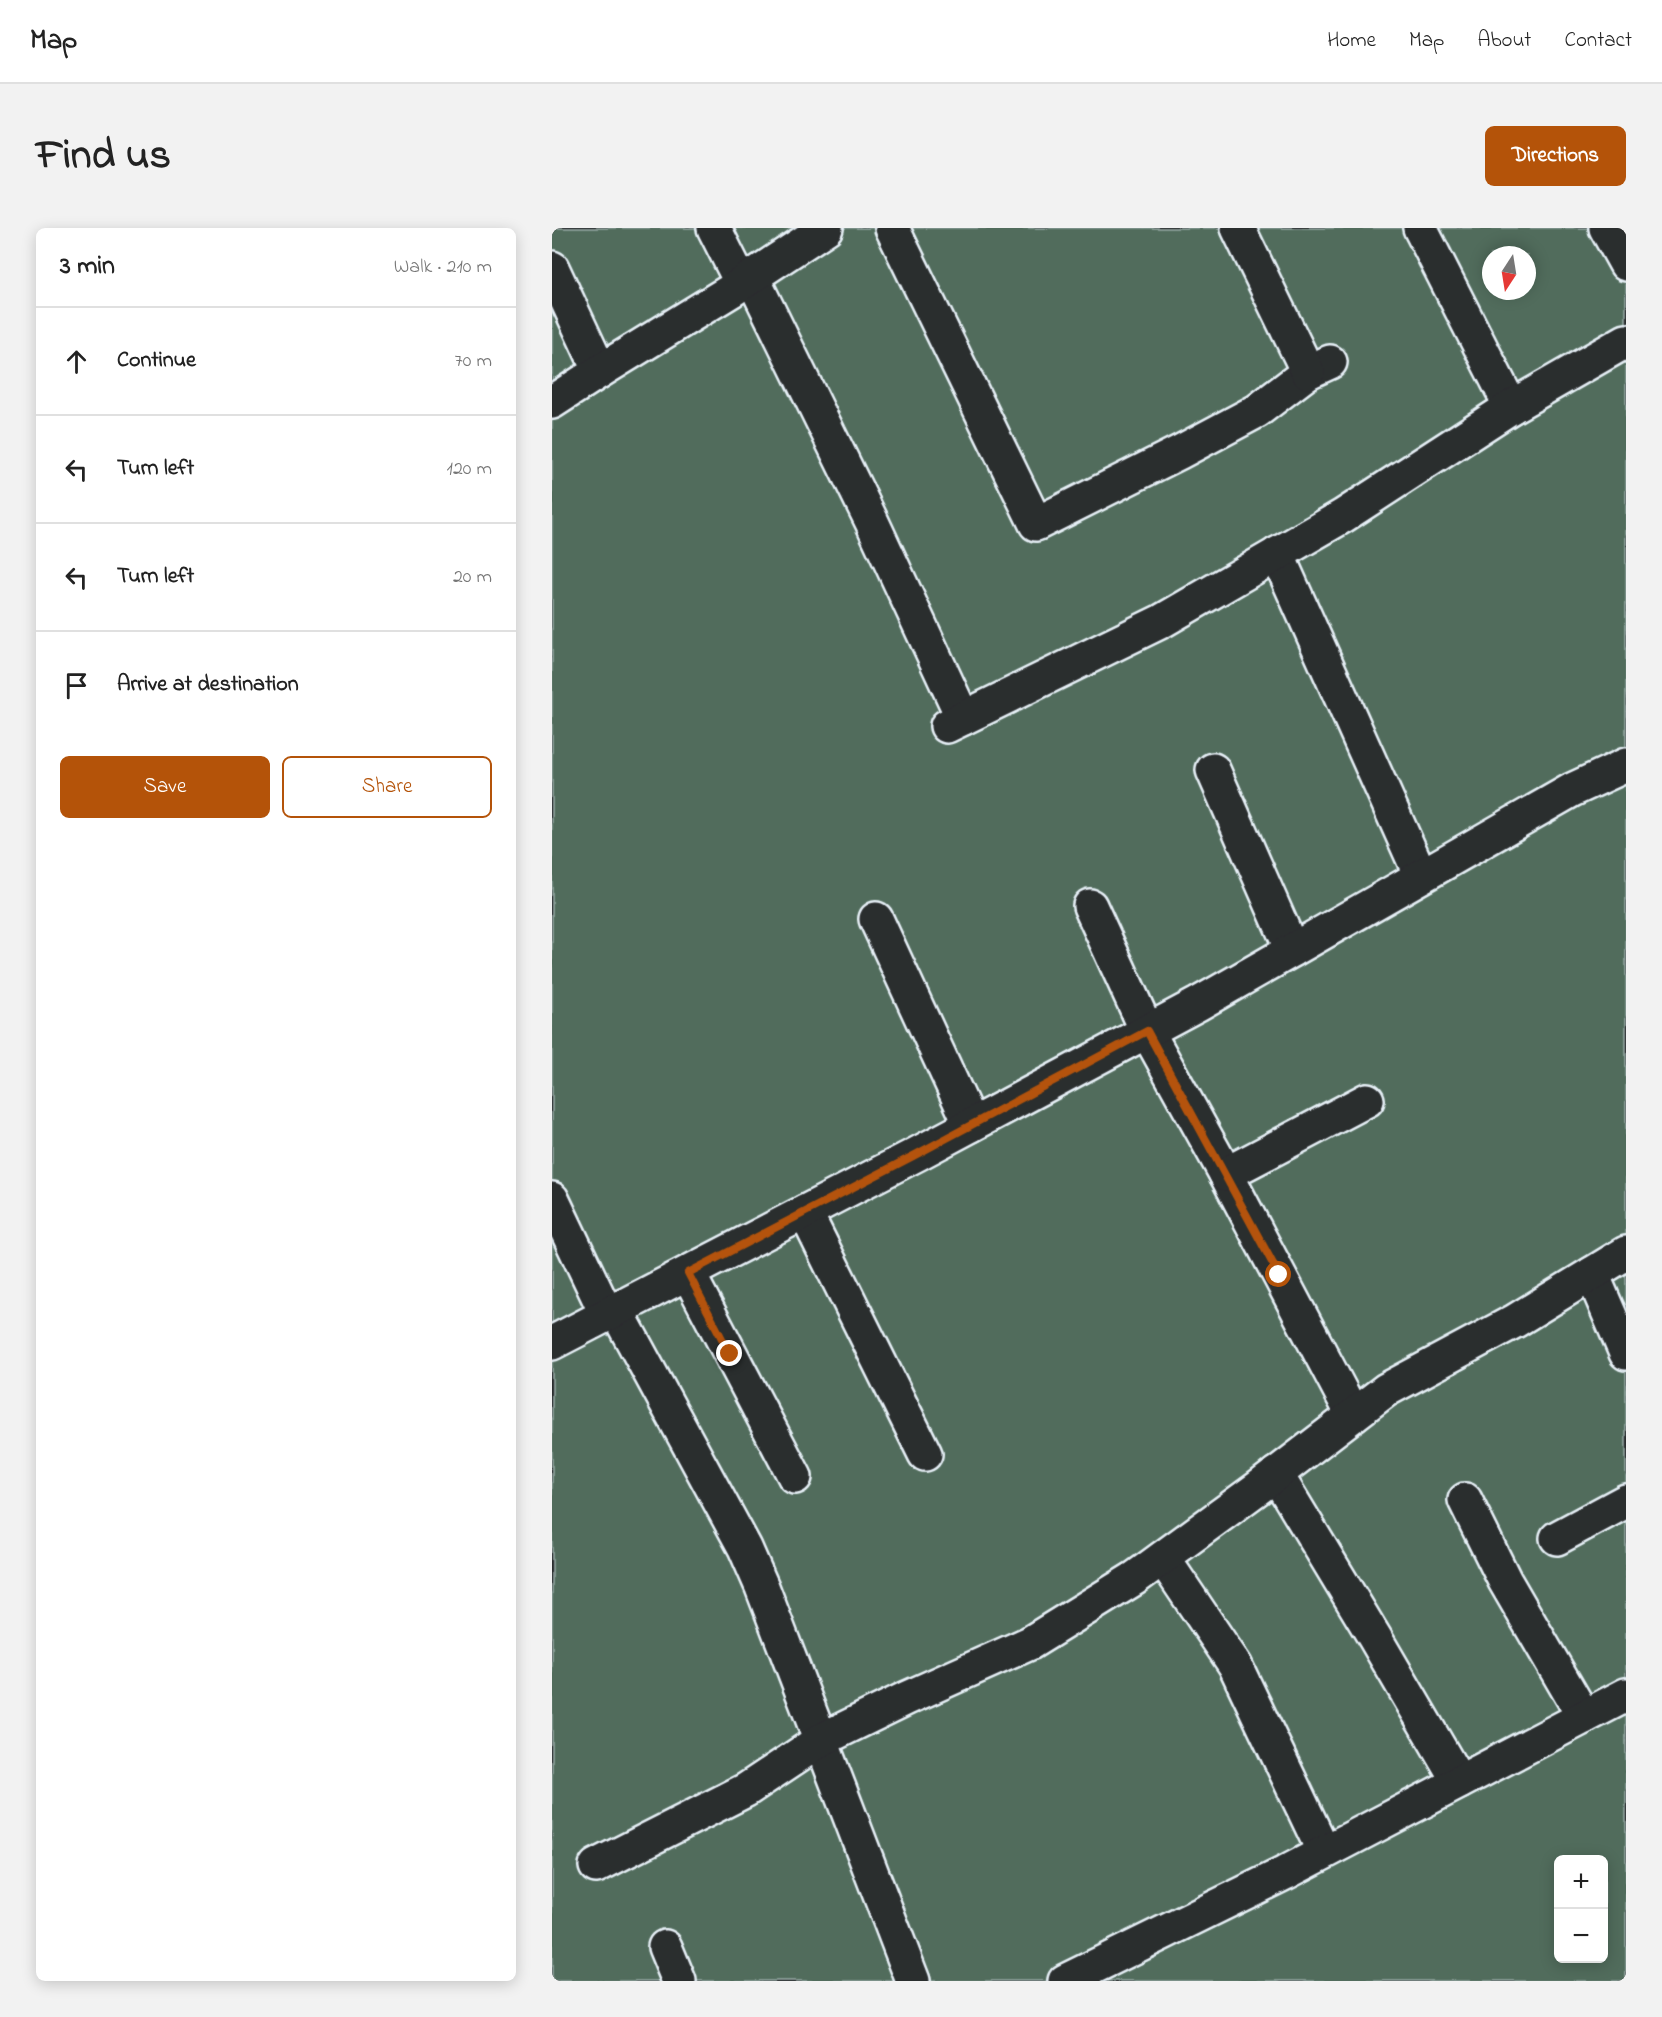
<!DOCTYPE html>
<html lang="en">
<head>
<meta charset="utf-8">
<style>
  :root { --surface:#fff; --page:#f2f2f2; --text:#222; --muted:#767676; --line:#e0e0e0; --accent:#b45309 }
  body { margin:0; font-family:"Indie Flower",sans-serif; background:var(--page); color:var(--text) }
  .controls { position:absolute; right:18px; bottom:18px; display:grid; overflow:hidden; border-radius:9px; box-shadow:0 3px 15px #0003 }
  .controls button { width:54px; height:54px; display:grid; place-items:center; padding:0; border:0; border-bottom:2px solid var(--line); background:var(--surface); color:var(--text); font:30px sans-serif }
  .compass { position:absolute; left:930px; top:18px; width:54px; height:54px; border-radius:50%; background:var(--surface); box-shadow:0 3px 15px #0003; rotate:192deg }
  .stop { position:absolute; width:18px; height:18px; margin:-14px; border:4px solid #b45309; border-radius:50%; background:#fff }
  .stop.end { background:#b45309; border-color:#fff; box-shadow:0 2px 6px #0008 }
  .list { margin:0; padding:0; list-style:none }
  h2 { display:flex; justify-content:space-between; align-items:center; height:78px; margin:0; padding:0 24px; font-size:26px }
  h2 small { font-size:20px; font-weight:400; color:var(--muted) }
  .list li { display:grid; grid-template-columns:39px 1fr auto; gap:18px; align-items:center; box-sizing:border-box; height:108px; padding:0 24px; border-top:2px solid var(--line) }
  .list b { display:block; font-size:22px; white-space:nowrap }
  .list em { font-size:20px; font-style:normal; color:var(--muted) }
  .actions { display:flex; gap:12px; padding:18px 24px }
  .actions a { flex:1; padding:14px 0; border:2px solid var(--accent); border-radius:9px; text-align:center; font-size:21px; color:var(--accent) }
  .actions .main { background:var(--accent); color:#fff }
  .icon { flex:none; width:33px; height:33px; fill:none; stroke:currentColor; stroke-width:2; stroke-linecap:round; stroke-linejoin:round }
  .map { position:relative; flex:none; width:1074px; height:1753px; overflow:hidden; border-radius:9px }
  header { display:flex; align-items:center; gap:36px; box-sizing:border-box; height:84px; padding:0 30px; background:var(--surface); border-bottom:2px solid var(--line) }
  header strong { font-size:28px }
  nav { display:flex; gap:33px; margin-inline-start:auto; font-size:21px }
  .intro { display:flex; align-items:center; justify-content:space-between; box-sizing:border-box; height:144px; padding:0 36px }
  h1 { margin:0; font-size:42px }
  .button { padding:15px 27px; border-radius:9px; background:var(--accent); color:#fff; font-size:21px; font-weight:700 }
  main { display:flex; gap:36px; padding:0 36px }
  aside { flex:1; background:var(--surface); border-radius:9px; box-shadow:0 3px 15px #0003 }
  .map>svg:first-child { display:block }
  .green { fill:#516c5c; stroke:#9caeaa; stroke-width:1.5; fill-rule:evenodd }
  .lines { fill:none; stroke-linecap:round; stroke-linejoin:round }
  .minor-casing { stroke:#e8f1f8; stroke-width:38 }
  .minor { stroke:#2a2d2e; stroke-width:33 }
  .route { stroke:#b45309; stroke-width:8 }
</style>
</head>
<body>
<header>
<strong>Map</strong>
<nav><a>Home</a><a>Map</a><a>About</a><a>Contact</a></nav>
</header>
<div class="intro"><h1>Find us</h1><a class="button">Directions</a></div>
<main>
<aside>
<h2>3 min<small>Walk · 210 m</small></h2>
<ul class="list">
<li><svg class="icon" aria-label="ahead" viewBox="0 0 24 24"><path d="M12 20V5M6 11l6-6 6 6"/></svg><div><b>Continue</b></div><em>70 m</em></li>
<li><svg class="icon" aria-label="left" viewBox="0 0 24 24"><path d="M17 20v-9H6M10 6l-5 5 5 5"/></svg><div><b>Turn left</b></div><em>120 m</em></li>
<li><svg class="icon" aria-label="left" viewBox="0 0 24 24"><path d="M17 20v-9H6M10 6l-5 5 5 5"/></svg><div><b>Turn left</b></div><em>20 m</em></li>
<li><svg class="icon" aria-label="arrive" viewBox="0 0 24 24"><path d="M6 21V4h12l-3 4 3 4H6"/></svg><div><b>Arrive at destination</b></div></li>
</ul>
<div class="actions"><a class="main">Save</a><a>Share</a></div>
</aside>
<div class="map">
<svg width="1074" height="1753" viewBox="0 0 1074 1753">
  <rect width="100%" height="100%" fill="#2a2d2e"/>
  <filter id="ink" filterUnits="userSpaceOnUse"><feTurbulence type="fractalNoise" baseFrequency=".0167" numOctaves="2"/><feDisplacementMap in="SourceGraphic" scale="12" xChannelSelector="R" yChannelSelector="G"/><feConvolveMatrix kernelMatrix="1 2 1 2 8 2 1 2 1" color-interpolation-filters="sRGB"/></filter>
  <g filter="url(#ink)">
    <!-- green -->
    <path class="green" d="M0 0H1074V1753H0ZM939 27H975V63H939ZM1006 1632H1052V1730H1006Z"/>
    <g class="lines">
      <!-- minor casing -->
      <g class="minor-casing">
        <g id="minor">
          <polyline points="162,0 190,56"/>
          <polyline points="340,0 484,296 628,224 705,183 756,144 778,134"/>
          <polyline points="686,0 756,144"/>
          <polyline points="868,0 959,179"/>
          <polyline points="1054,0 1074,36"/>
          <polyline points="0,40 48,143"/>
          <polyline points="200,49 320,294 411,490"/>
          <polyline points="0,174 48,143 180,62 274,0"/>
          <polyline points="725,326 869,648"/>
          <polyline points="395,498 610,393 791,288 959,179 1074,113"/>
          <polyline points="661,542 740,722"/>
          <polyline points="538,678 595,803 674,946 801,1187"/>
          <polyline points="324,691 419,897"/>
          <polyline points="674,946 815,872"/>
          <polyline points="0,971 55,1087"/>
          <polyline points="253,984 373,1226"/>
          <polyline points="136,1045 243,1249"/>
          <polyline points="1040,1046 1074,1125"/>
          <polyline points="64,1082 193,1320 210,1359 361,1753"/>
          <polyline points="0,1115 365,926 646,776 1020,562 1074,537"/>
          <polyline points="724,1246 823,1410 907,1554"/>
          <polyline points="913,1272 953,1353 1032,1489"/>
          <polyline points="1005,1310 1074,1273"/>
          <polyline points="611,1330 683,1437 772,1624"/>
          <polyline points="44,1638 194,1562 269,1512 355,1470 478,1415 583,1350 706,1260 834,1162 963,1093 1074,1025"/>
          <polyline points="113,1719 127,1753"/>
          <polyline points="513,1753 733,1645 1074,1467"/>
        </g>
      </g>
      <!-- minor -->
      <use href="#minor" class="minor"/>
    </g>
  </g>
  <g class="lines" filter="url(#ink)">
    <!-- route -->
    <polyline class="route" points="178,1126 136,1045 365,926 595,803 727,1047"/>
  </g>
</svg>
<div class="controls">
<button>+</button>
<button>−</button>
</div>
<svg class="compass" viewBox="-18 -18 36 36"><path d="M0-13l5 13h-10z" fill="#e53935"/><path d="M0 13l5-13h-10z" fill="#767676"/></svg>
<div class="stop" style="left:727px;top:1047px"></div>
<div class="stop end" style="left:178px;top:1126px"></div>
</div>
</main>
</body>
</html>
